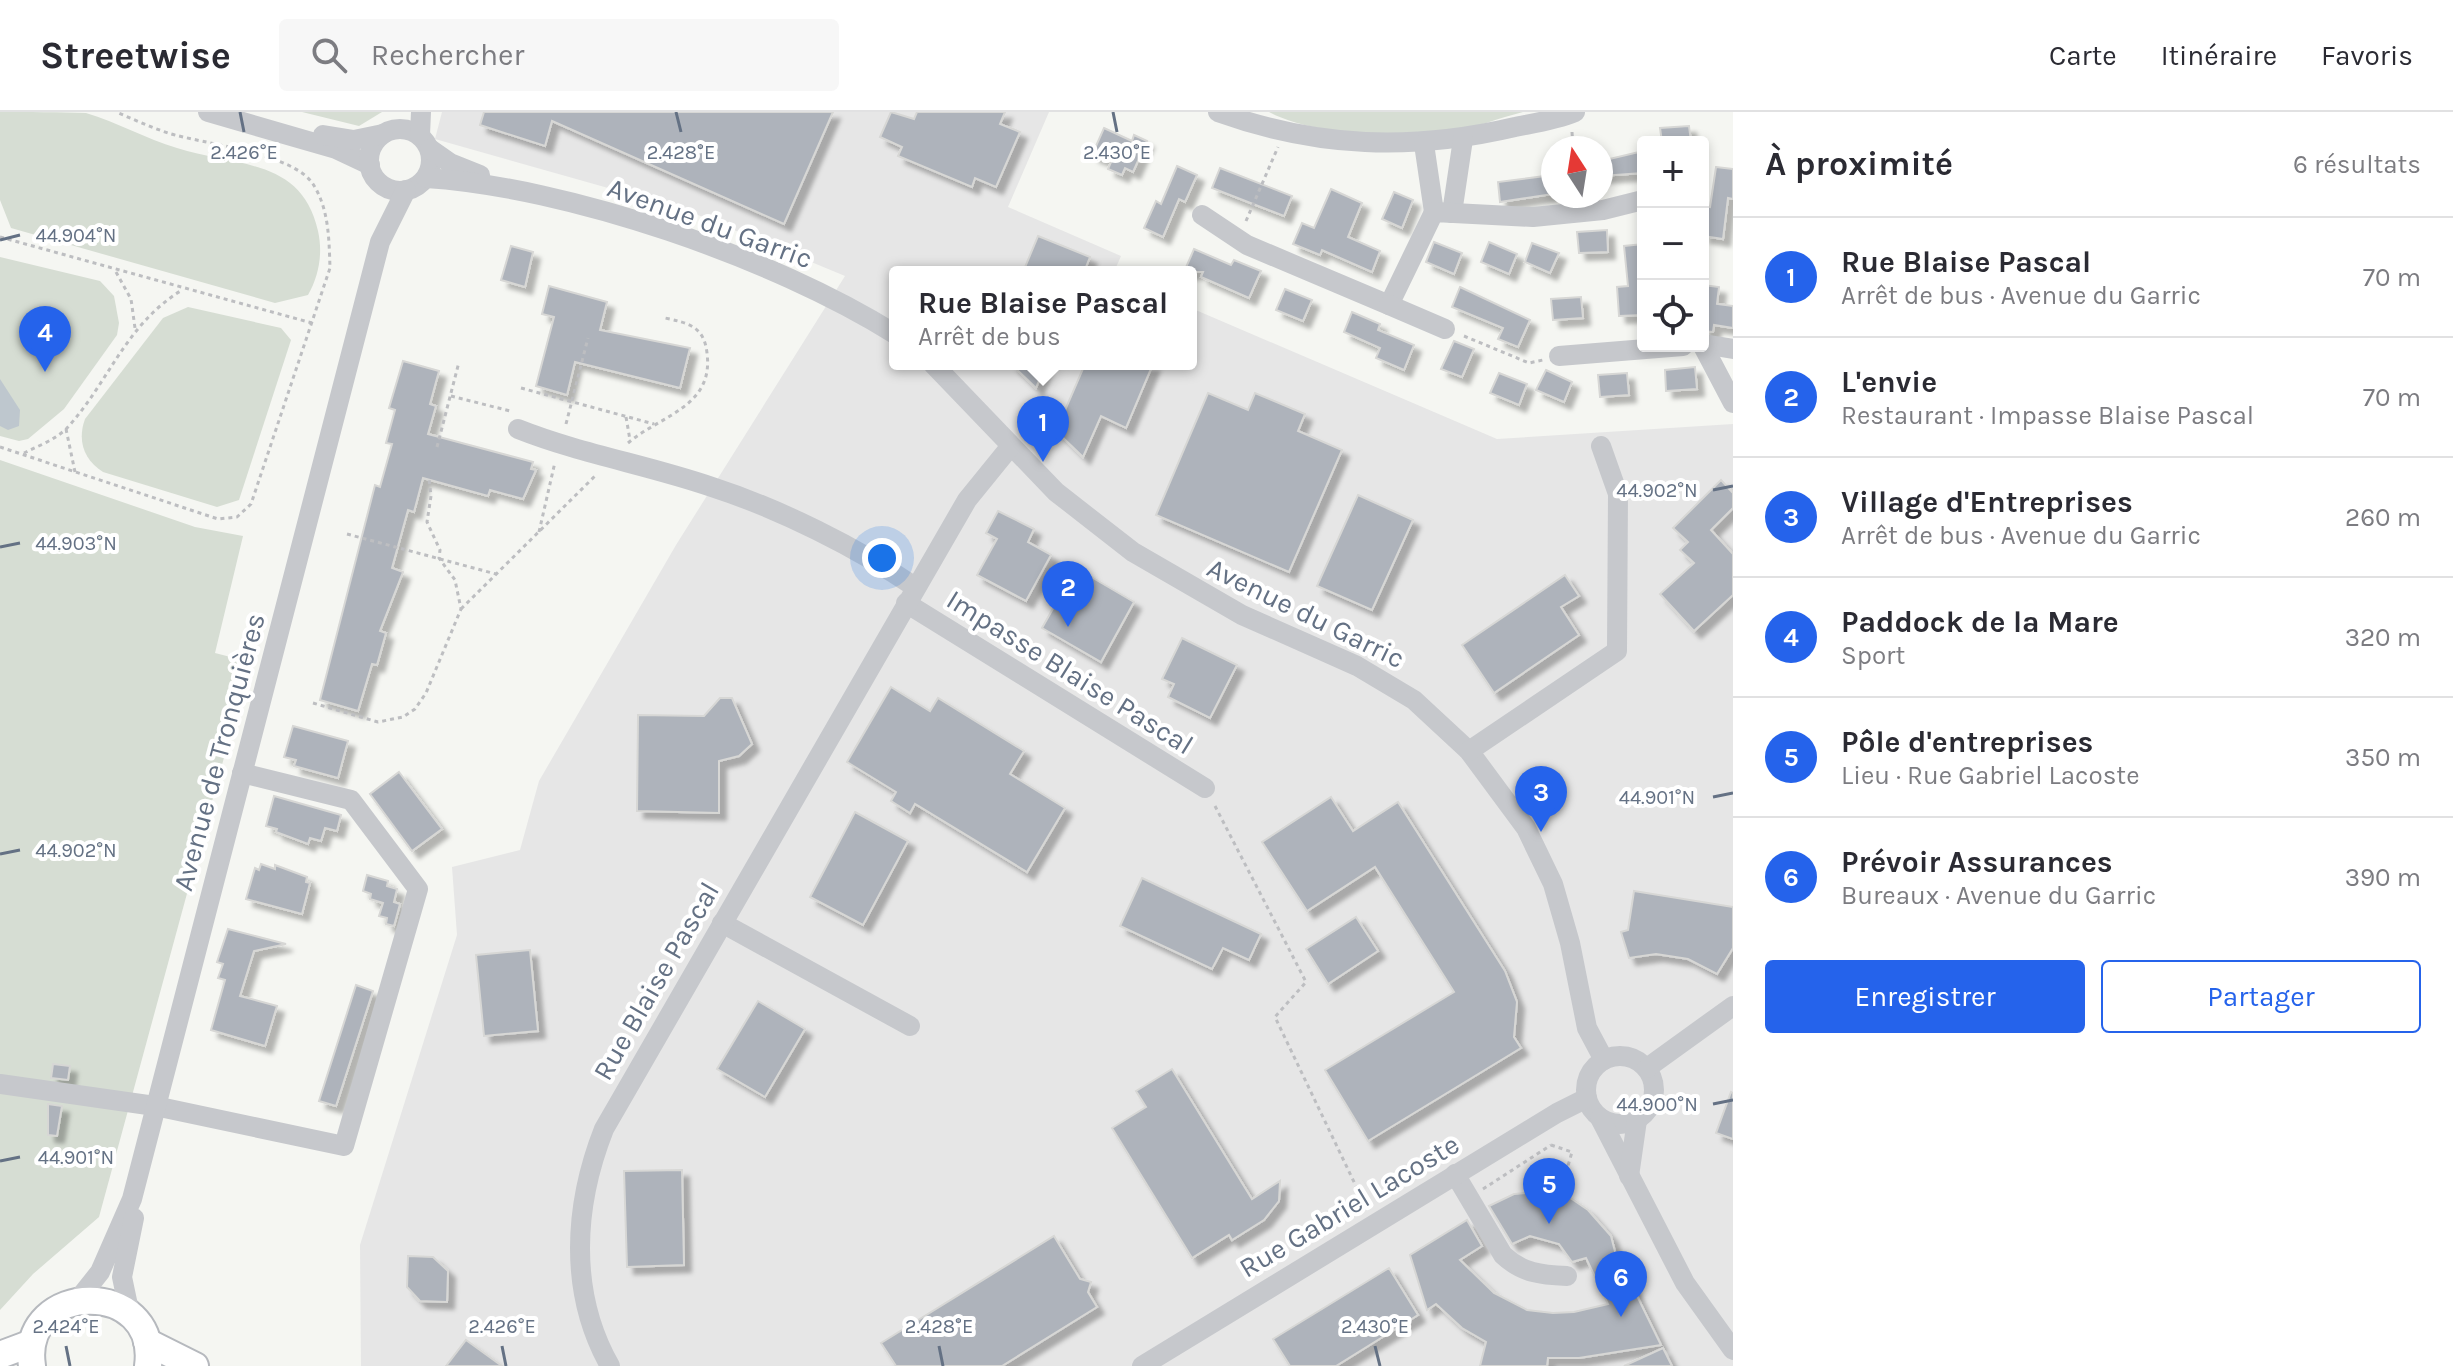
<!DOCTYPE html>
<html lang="fr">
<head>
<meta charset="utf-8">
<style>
  :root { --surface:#fff; --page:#f7f7f7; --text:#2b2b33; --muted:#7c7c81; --line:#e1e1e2; --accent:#2563eb }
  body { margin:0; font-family:Karla,sans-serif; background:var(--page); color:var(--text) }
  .controls { position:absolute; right:24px; top:24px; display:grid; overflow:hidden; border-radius:8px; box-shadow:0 4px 12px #0003 }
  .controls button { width:72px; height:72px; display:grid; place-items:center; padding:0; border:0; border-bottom:2px solid var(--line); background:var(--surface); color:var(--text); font:40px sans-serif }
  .compass { position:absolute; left:1541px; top:24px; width:72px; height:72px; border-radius:50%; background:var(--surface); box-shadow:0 4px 12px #0003; rotate:348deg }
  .you { position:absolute; left:882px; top:446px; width:28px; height:28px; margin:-20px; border:6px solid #fff; border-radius:50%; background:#1a73e8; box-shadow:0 0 0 12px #1a73e833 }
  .badge { display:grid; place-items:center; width:52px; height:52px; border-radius:50%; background:var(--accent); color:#fff; font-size:26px; font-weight:700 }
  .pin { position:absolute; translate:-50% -66px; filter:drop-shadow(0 2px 4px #0008) }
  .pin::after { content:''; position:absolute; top:42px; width:28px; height:24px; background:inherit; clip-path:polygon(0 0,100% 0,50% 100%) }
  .popup { position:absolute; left:889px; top:154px; width:308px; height:104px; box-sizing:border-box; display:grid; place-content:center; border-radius:8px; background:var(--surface); filter:drop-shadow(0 2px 6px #0005); font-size:26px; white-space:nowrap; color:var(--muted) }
  .popup b { font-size:30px; color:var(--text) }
  .popup::after { content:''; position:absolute; left:50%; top:100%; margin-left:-16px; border:16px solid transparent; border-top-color:var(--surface) }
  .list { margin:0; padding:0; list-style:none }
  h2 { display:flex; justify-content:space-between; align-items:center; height:104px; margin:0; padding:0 32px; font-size:34px }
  h2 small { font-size:26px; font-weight:400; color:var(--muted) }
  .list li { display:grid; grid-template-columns:52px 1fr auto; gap:24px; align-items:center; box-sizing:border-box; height:120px; padding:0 32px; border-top:2px solid var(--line) }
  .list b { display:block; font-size:30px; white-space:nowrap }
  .list p { margin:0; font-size:26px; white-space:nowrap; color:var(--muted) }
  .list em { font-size:26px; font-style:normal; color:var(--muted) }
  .actions { display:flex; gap:16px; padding:24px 32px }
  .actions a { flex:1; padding:18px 0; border:2px solid var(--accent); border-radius:8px; text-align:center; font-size:28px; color:var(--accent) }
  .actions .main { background:var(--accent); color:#fff }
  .icon { flex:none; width:44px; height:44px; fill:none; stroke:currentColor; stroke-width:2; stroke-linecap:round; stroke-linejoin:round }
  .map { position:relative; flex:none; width:1733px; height:1254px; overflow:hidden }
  header { display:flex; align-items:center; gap:48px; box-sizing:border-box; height:112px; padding:0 40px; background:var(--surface); border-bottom:2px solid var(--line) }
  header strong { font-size:38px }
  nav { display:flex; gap:44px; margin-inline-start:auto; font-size:28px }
  .search { width:560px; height:72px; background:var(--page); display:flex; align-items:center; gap:20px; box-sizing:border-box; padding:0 28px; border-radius:8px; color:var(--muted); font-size:30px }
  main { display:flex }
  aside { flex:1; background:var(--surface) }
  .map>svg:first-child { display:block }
  .built { fill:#e6e6e6 }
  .green { fill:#d6ddd3 }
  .water { fill:#bec7ce }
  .building { fill:#aeb3bb; stroke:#d7d7d5; stroke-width:2; filter:url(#shadow) }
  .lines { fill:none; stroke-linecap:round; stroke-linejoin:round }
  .major-casing { stroke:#b6b9be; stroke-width:30 }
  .path { stroke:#bdbec1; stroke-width:3; stroke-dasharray:4 4; stroke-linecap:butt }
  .minor { stroke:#c6c8cc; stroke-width:20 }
  .major { stroke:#fff; stroke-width:26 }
  .ticks { fill:none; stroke:#647184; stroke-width:3 }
  .labels { text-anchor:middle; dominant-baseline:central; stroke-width:8; stroke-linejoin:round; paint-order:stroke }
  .street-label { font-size:28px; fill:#647184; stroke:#fff }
  .ticks-label { font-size:20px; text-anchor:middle; fill:#647184; stroke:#fff; stroke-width:8; stroke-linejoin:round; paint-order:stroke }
</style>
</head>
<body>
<header>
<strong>Streetwise</strong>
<div class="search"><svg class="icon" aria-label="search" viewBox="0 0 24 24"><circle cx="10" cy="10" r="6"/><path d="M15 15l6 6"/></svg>Rechercher</div>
<nav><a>Carte</a><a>Itinéraire</a><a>Favoris</a></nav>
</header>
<main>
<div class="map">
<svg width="1733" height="1254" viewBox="0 0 1733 1254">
  <defs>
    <filter id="shadow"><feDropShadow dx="7" dy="7" stdDeviation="2" flood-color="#0004"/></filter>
  </defs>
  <rect width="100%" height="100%" fill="#f5f6f2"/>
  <!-- built -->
  <polygon class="built" points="442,0 1049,0 1008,95 1121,144 1114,160 895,160 895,252 1191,252 1191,196 1497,327 1733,312 1733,1254 361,1254 360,1133 457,823 452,755 520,738 539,669 676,433 845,164 686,98 435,27"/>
  <!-- green -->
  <g class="green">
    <path d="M0 0C26 0 61 0 86 1 117 10 146 27 177 36 237 55 302 46 318 119 323 141 319 164 308 183L275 191 11 116 0 88Z"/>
    <polygon points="302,0 382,0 359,14"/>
    <path d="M1269 0H1523C1499 6 1475 16 1451 19 1400 26 1314 24 1269 0Z"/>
    <polygon points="0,145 100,169 114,184 119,211 117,223 64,297 28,327 19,329 0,324"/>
    <path d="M188 195 281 216 291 228 239 388 217 395 103 360C84 348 77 329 85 307L163 206Z"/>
    <polygon points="0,348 195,415 243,424 215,541 250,550 99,1105 33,1162 0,1198"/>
  </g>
  <!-- water -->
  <polygon class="water" points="0,267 20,298 19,314 8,318 0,314"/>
  <!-- building -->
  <g class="building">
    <polygon points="484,0 833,0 784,112 552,9 545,34 480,13"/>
    <polygon points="891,0 914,7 917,0 1005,0 1000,12 1020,20 996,75 975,66 972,75 898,44 902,35 880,25"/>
    <polygon points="1689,14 1691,30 1662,30 1660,16"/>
    <polygon points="1104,16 1132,29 1134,23 1147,29 1133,60 1125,56 1122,63 1108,57 1111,50 1092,43"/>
    <polygon points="1643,39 1643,61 1601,64 1601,49"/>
    <polygon points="1177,54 1197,63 1185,90 1179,87 1163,125 1144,116 1156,89 1161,92"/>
    <polygon points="1716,55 1733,57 1733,87 1728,86 1723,127 1703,124 1705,94 1710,95"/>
    <polygon points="1220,56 1292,84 1284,104 1212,76"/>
    <polygon points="1553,63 1553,82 1500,90 1498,70"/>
    <polygon points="1331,77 1362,91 1348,125 1380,139 1372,160 1322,138 1320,143 1293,132 1302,111 1314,116"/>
    <polygon points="1394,80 1413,88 1402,116 1382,107"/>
    <polygon points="1607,118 1608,140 1579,141 1577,120"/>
    <polygon points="1038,124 1090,145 1084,160 1023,160"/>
    <polygon points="1434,130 1462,141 1454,162 1426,150"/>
    <polygon points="1489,130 1517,142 1509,162 1481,150"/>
    <polygon points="1532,131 1559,141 1550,161 1525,150"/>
    <polygon points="1643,132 1643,203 1619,204 1617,175 1628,174 1624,134"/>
    <polygon points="511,134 533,140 525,175 501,168"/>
    <polygon points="1194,137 1231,153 1234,148 1261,159 1249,186 1201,165 1203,160 1184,160"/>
    <polygon points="1703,173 1719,175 1717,192 1733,194 1733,216 1714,213 1713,220 1703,219"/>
    <polygon points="549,174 607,190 600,218 690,236 680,276 575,250 567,283 536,274 554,205 542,202"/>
    <polygon points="1460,175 1530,208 1518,235 1498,227 1503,216 1452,195"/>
    <polygon points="1285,177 1312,188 1303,209 1276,198"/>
    <polygon points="1581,185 1583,206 1553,208 1551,187"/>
    <polygon points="1352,200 1380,212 1378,218 1414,233 1404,258 1376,246 1380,236 1344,220"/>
    <polygon points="1454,229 1474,237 1462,265 1441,257"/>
    <polygon points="403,249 439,259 430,292 436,294 428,322 533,350 531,357 536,358 523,387 490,378 488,384 423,366 414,400 408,398 392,456 403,460 380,519 386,521 377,553 372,552 358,599 320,588 375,373 380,375 392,332 386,331 395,298 389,296"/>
    <polygon points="1011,252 1046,252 1036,276"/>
    <polygon points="1085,252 1153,252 1126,316 1101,304 1083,345 1056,319"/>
    <polygon points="1695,255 1697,277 1666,279 1665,258"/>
    <polygon points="1546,258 1572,270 1564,290 1536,278"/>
    <polygon points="1499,261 1527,272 1519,293 1490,281"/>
    <polygon points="1627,261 1629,283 1600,285 1598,263"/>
    <polygon points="1208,281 1248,298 1255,281 1305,302 1298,319 1342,338 1289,460 1156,403"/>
    <polygon points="1721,368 1733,381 1733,396 1711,418 1733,442 1733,483 1694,519 1660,482 1694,451 1680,438 1688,430 1673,416"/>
    <polygon points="1358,383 1413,408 1372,498 1317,474"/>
    <polygon points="998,399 1034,417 1028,430 1051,443 1026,489 977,463 997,427 986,421"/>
    <polygon points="1076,456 1134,490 1101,550 1042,516"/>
    <polygon points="1565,463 1579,484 1561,495 1579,523 1494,581 1462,533"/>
    <polygon points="1182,526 1237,553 1210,606 1168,585 1174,572 1162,567"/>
    <polygon points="891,575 930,599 938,586 1024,639 1010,662 1065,696 1027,760 915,692 910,701 891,689 896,680 847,650"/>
    <polygon points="720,586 732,586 752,632 739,644 719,649 719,701 637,699 638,603 704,604"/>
    <polygon points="293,614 348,629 338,666 294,654 296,648 284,645"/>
    <polygon points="399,660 442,717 412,739 370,682"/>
    <polygon points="274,684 341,703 337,719 325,716 321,729 310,726 308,732 276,720 277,717 266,714"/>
    <polygon points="1331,685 1353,719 1398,690 1505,859 1517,890 1514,925 1521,936 1368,1029 1325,958 1454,880 1375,755 1307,799 1262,730"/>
    <polygon points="855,700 908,729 863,813 810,785"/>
    <polygon points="261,752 275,757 275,753 307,765 306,770 310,771 302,802 246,787 255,756 259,758"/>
    <polygon points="367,763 388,769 387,774 397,777 394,790 400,792 394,814 386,812 387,806 379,804 383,791 370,787 371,782 363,779"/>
    <polygon points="1142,766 1261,822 1249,848 1223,836 1212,857 1120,814"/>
    <polygon points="1634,779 1733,795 1733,836 1717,862 1688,847 1656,842 1629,846 1621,820 1628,818"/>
    <polygon points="1356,805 1378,839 1328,872 1306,837"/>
    <polygon points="228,817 286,832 254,839 240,884 277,894 265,934 211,918 225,868 218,866 223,852 217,850"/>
    <polygon points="530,838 538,919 484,924 476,843"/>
    <polygon points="356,873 373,879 336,994 319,989"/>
    <polygon points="758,889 805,917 765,985 717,957"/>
    <polygon points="53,952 70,954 68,968 51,966"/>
    <polygon points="1172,957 1252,1087 1280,1069 1279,1089 1264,1108 1232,1128 1229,1123 1192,1146 1112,1016 1146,995 1136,979"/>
    <polygon points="1731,980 1733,981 1733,1027 1716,1021"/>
    <polygon points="48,992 62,994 57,1024 48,1023"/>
    <polygon points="682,1058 684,1153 627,1155 624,1059"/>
    <polygon points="1553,1079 1566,1083 1588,1098 1611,1124 1620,1159 1624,1157 1661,1233 1579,1246 1548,1246 1547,1254 1480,1254 1486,1230 1462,1216 1436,1192 1427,1198 1410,1143 1467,1108 1482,1134 1460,1148 1494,1181 1527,1198 1553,1201 1574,1200 1608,1192 1586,1146 1572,1150 1559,1132 1530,1124 1512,1132 1489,1094 1514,1082"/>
    <polygon points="1054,1124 1080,1167 1091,1170 1088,1180 1097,1195 1002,1254 896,1254 881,1231"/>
    <polygon points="408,1144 433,1145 448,1159 447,1190 420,1189 407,1175"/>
    <polygon points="1389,1156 1418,1203 1336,1254 1290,1254 1273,1227"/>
    <polygon points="466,1228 502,1254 446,1254"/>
    <polygon points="1663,1236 1672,1254 1624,1254"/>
  </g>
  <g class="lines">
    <!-- major casing -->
    <g class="major-casing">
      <g id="major">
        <polyline points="147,1230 195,1254"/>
        <polyline points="0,1243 32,1231"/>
        <path d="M32 1254C19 1168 160 1166 148 1254"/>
      </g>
    </g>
    <!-- path -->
    <g class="path">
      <polyline points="1572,20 1573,36"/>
      <polyline points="1246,109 1278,35"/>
      <polyline points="0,125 312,211"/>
      <polyline points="116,160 131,187 135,216"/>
      <polyline points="1464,224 1529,251 1543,248"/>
      <polyline points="521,276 654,312"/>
      <polyline points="451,284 510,299"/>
      <polyline points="626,305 630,328"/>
      <polyline points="566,312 588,226"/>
      <polyline points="66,317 75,360"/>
      <path d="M628 331C661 303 714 295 707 241 704 214 688 211 665 206"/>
      <path d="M0 335 218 407 237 405 251 392 330 156C329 127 329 97 313 72 293 41 203 32 168 21 150 15 133 7 116 0"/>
      <polyline points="437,335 459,250"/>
      <path d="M24 341C38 334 55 328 67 316 110 269 124 214 182 178"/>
      <polyline points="539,420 555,350"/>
      <polyline points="347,422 496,462"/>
      <polyline points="461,497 597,362"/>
      <polyline points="313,591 378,610 403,605 415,597 426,581 461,497 455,468 439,446 440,438 427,410 431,384 429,367"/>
      <polyline points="1215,694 1306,870 1275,905 1366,1095"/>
      <polyline points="1551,1033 1572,1040 1560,1081"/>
      <polyline points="1483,1077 1551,1033"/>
    </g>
    <!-- minor -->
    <g class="minor">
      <polyline points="208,0 336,37 370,53"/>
      <path d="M1218 0C1318 36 1412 39 1515 15 1535 11 1556 8 1575 0"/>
      <circle cx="400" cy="48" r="31"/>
      <polyline points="323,23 354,28 383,22"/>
      <polyline points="420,23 421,0"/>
      <polyline points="1424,32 1434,100"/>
      <polyline points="430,37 450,51 480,63"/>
      <path d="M426 66C568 75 774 146 895 222"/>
      <polyline points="1452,101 1463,27"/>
      <polyline points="1202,103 1247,133 1389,193 1434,100 1533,105 1603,98 1643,88"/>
      <polyline points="1389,193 1445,217"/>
      <polyline points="1703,232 1733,237"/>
      <polyline points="1703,234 1733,291"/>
      <polyline points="1559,244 1683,234"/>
      <polyline points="933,252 1056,380 1133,440 1242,503 1357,554 1414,588 1469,639 1526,716 1553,772 1570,831 1587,916 1604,948"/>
      <path d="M518 317C581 342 648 353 712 375 780 397 856 435 915 475"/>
      <polyline points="906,491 1205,676"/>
      <polyline points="1469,639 1617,539 1618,382 1601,334"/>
      <polyline points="722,811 910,914"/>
      <circle cx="1620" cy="978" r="34"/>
      <polyline points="1647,956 1733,894"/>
      <polyline points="0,972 155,994 344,1034 418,777 351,688 242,661"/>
      <polyline points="1600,1006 1685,1171 1733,1238"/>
      <path d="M1455 1062 1503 1143C1522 1161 1541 1163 1567 1164"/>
      <polyline points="1629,1064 1637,1008"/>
      <polyline points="77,1189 100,1160 132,1087 380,130 406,78"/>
      <polyline points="130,1203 122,1165 134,1106"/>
      <path d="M610 1254C568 1180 574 1093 604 1017L967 388 1010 335"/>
      <polyline points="1142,1254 1557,1001 1587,986"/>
    </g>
    <!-- major -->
    <use href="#major" class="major"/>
  </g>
  <!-- ticks -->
  <path class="ticks" d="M240 0 244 20M676 0 681 20M1113 0 1117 20M0 128 20 123M1713 378 1733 374M0 435 20 431M1713 685 1733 681M0 742 20 738M1713 992 1733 988M0 1049 20 1045M66 1234 70 1254M502 1234 506 1254M939 1234 943 1254M1375 1234 1380 1254"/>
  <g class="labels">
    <!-- street labels -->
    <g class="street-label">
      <text transform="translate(710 111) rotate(20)">Avenue du Garric</text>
      <text transform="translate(1306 501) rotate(26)">Avenue du Garric</text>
      <text transform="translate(1070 560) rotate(32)">Impasse Blaise Pascal</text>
      <text transform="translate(219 640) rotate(-75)">Avenue de Tronquières</text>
      <text transform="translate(656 869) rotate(-60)">Rue Blaise Pascal</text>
      <text transform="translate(1349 1094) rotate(-31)">Rue Gabriel Lacoste</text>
    </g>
  </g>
  <g class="ticks-label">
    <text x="244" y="47">2.426°E</text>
    <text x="681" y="47">2.428°E</text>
    <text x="1117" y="47">2.430°E</text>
    <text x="76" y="130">44.904°N</text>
    <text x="1657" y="385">44.902°N</text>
    <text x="76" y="438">44.903°N</text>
    <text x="1657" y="692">44.901°N</text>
    <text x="76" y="745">44.902°N</text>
    <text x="1657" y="999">44.900°N</text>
    <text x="76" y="1052">44.901°N</text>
    <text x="66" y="1221">2.424°E</text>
    <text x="502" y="1221">2.426°E</text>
    <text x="939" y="1221">2.428°E</text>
    <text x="1375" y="1221">2.430°E</text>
  </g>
</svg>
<div class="controls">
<button>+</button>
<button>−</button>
<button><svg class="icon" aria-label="locate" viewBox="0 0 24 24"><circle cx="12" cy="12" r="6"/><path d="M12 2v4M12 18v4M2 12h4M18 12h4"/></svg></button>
</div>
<svg class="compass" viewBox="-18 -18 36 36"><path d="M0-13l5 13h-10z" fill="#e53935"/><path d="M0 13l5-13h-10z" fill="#7c7c81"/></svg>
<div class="you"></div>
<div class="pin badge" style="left:1043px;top:350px">1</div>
<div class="popup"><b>Rue Blaise Pascal</b>Arrêt de bus</div>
<div class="pin badge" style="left:1068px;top:515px">2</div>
<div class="pin badge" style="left:1541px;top:720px">3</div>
<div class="pin badge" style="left:45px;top:260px">4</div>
<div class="pin badge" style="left:1549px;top:1112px">5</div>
<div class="pin badge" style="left:1621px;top:1205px">6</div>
</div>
<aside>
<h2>À proximité<small>6 résultats</small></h2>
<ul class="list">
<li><span class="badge">1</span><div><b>Rue Blaise Pascal</b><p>Arrêt de bus · Avenue du Garric</p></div><em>70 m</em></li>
<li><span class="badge">2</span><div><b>L'envie</b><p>Restaurant · Impasse Blaise Pascal</p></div><em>70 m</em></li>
<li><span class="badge">3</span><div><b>Village d'Entreprises</b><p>Arrêt de bus · Avenue du Garric</p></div><em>260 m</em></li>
<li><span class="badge">4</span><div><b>Paddock de la Mare</b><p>Sport</p></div><em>320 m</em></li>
<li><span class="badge">5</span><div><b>Pôle d'entreprises</b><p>Lieu · Rue Gabriel Lacoste</p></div><em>350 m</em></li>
<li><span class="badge">6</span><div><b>Prévoir Assurances</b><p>Bureaux · Avenue du Garric</p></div><em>390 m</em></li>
</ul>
<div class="actions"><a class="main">Enregistrer</a><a>Partager</a></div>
</aside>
</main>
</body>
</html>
